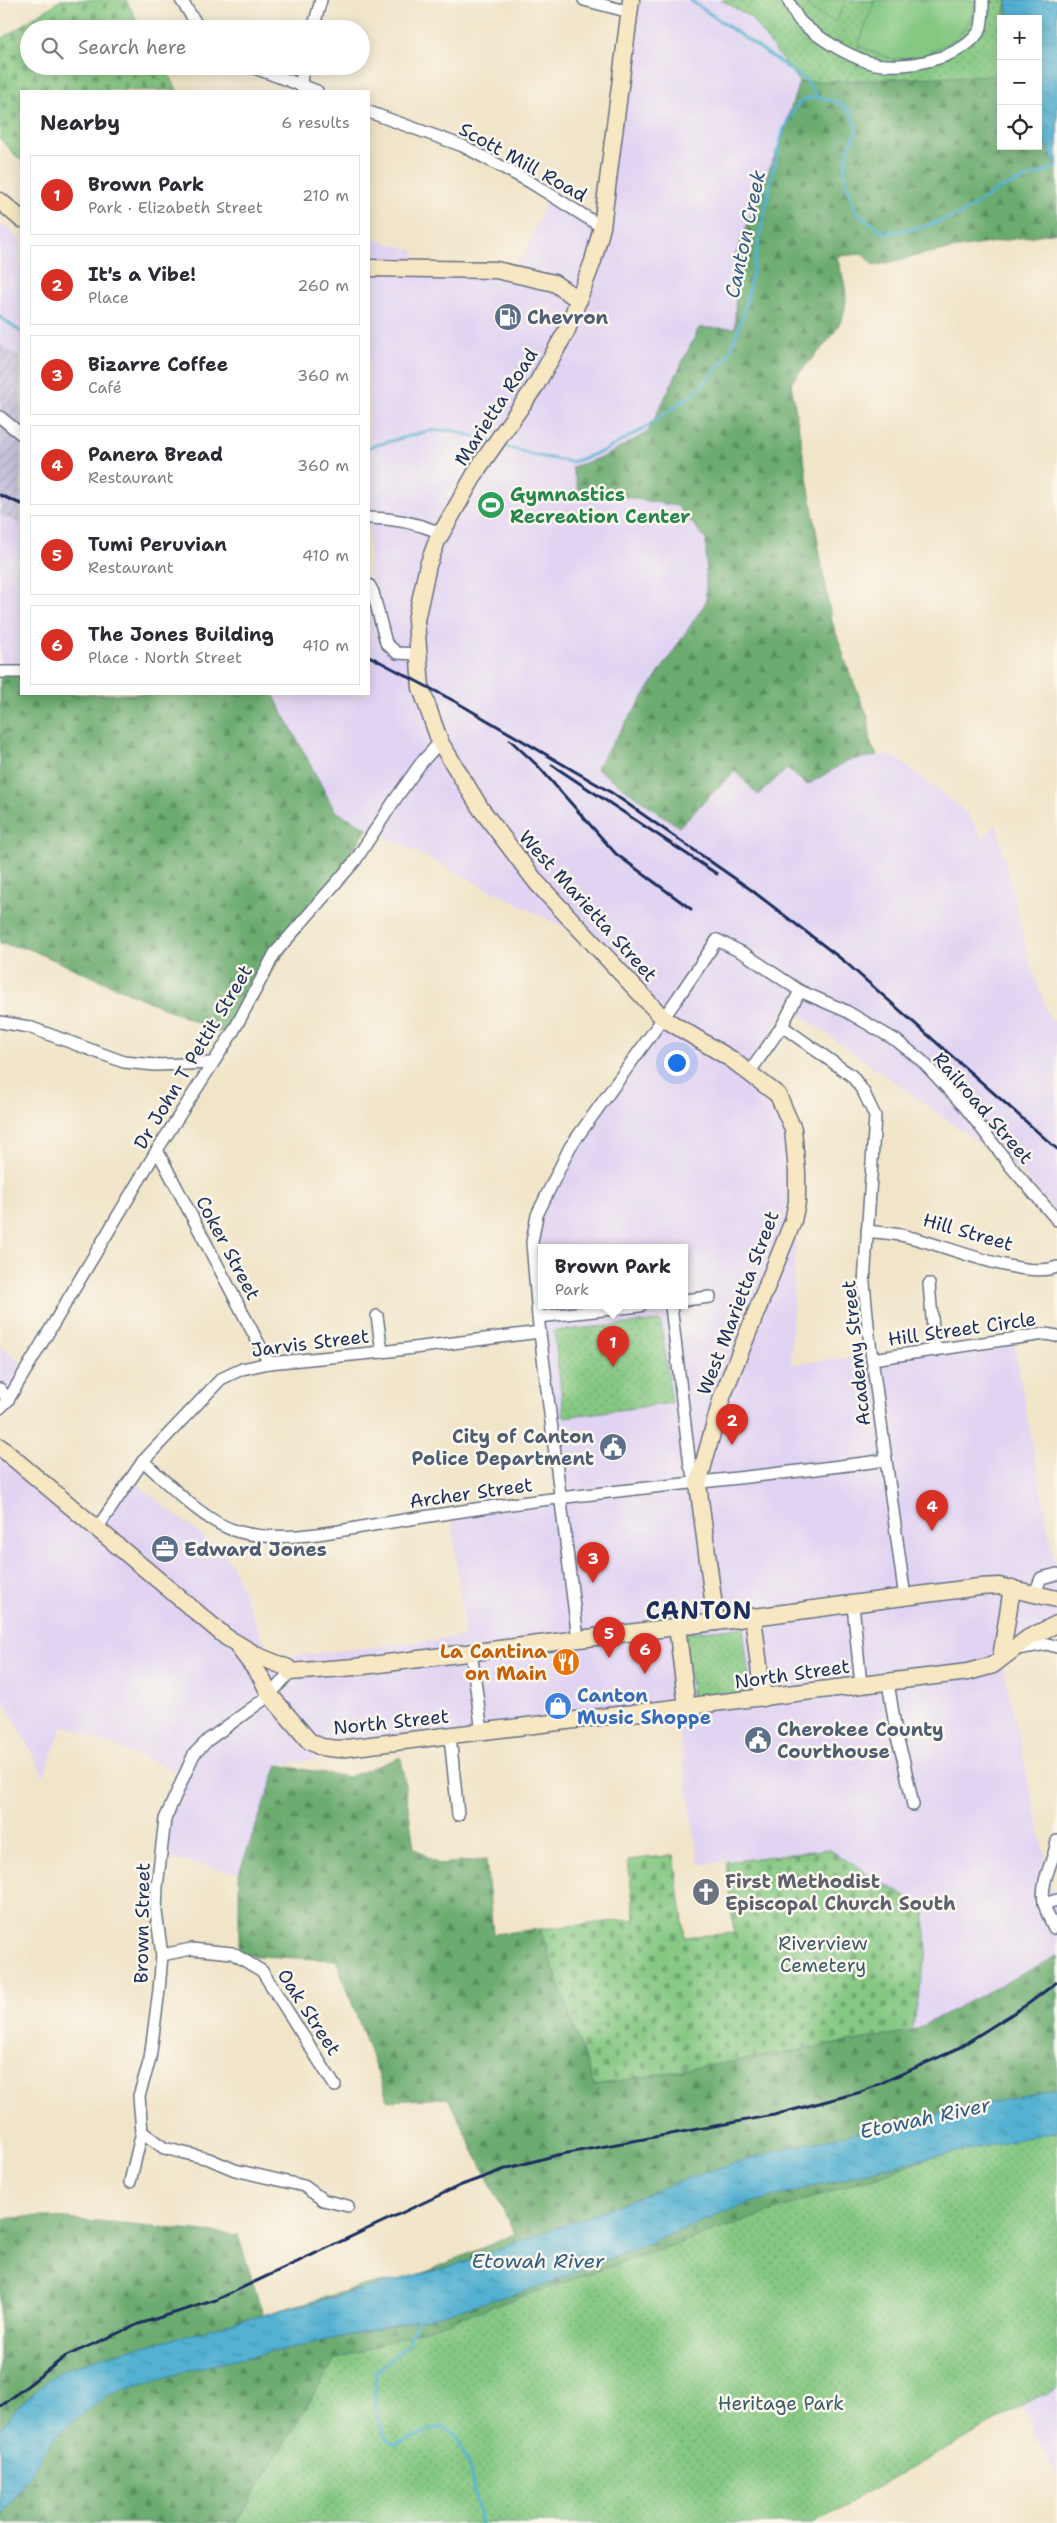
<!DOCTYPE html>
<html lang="en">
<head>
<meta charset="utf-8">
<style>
  :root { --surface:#fff; --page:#f2f2f3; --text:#2b2b33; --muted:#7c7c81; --line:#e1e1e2; --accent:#d93025 }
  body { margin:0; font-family:"Shantell Sans",sans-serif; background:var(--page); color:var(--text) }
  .controls { position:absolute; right:15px; top:15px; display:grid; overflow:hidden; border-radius:0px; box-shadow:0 2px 12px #0003 }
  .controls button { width:45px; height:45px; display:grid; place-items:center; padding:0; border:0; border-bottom:1px solid var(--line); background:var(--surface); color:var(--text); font:25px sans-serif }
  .you { position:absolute; left:676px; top:1062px; width:18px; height:18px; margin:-12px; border:4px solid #fff; border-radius:50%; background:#1a73e8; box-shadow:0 0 0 8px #1a73e833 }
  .badge { display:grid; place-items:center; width:32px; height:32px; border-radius:50%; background:var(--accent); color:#fff; font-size:16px; font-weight:700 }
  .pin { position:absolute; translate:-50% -41px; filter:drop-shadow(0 1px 2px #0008) }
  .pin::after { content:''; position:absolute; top:26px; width:18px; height:15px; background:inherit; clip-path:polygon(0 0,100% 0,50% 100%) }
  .popup { position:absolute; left:538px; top:1244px; width:150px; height:65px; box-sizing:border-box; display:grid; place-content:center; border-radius:0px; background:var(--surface); filter:drop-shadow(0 1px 4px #0005); font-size:16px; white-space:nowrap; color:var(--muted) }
  .popup b { font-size:19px; color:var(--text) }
  .popup::after { content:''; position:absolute; left:50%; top:100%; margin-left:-10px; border:10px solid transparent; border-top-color:var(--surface) }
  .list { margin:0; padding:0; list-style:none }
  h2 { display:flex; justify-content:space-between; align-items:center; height:65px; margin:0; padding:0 20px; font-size:21px }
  h2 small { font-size:16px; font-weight:400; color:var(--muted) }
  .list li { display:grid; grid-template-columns:32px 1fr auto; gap:15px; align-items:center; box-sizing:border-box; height:80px; margin:0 10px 10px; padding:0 10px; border:1px solid var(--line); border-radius:0px }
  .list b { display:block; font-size:19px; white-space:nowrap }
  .list p { margin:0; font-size:16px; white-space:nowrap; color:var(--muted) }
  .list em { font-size:16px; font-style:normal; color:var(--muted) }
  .icon { flex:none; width:28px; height:28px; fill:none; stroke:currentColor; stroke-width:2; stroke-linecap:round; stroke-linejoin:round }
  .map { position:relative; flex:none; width:1057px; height:2523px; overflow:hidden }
  .search { position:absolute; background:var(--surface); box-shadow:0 2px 12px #0003; left:20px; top:20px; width:350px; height:55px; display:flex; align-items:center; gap:12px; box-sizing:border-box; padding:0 18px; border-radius:28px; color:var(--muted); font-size:19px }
  .panel { position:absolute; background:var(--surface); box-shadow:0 2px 12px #0003; left:20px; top:90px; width:350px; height:605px; border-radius:0px }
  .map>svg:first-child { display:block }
  .built { fill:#e1d4f3; fill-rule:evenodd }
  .industrial { fill:url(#industrial-furrows) }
  .forest { fill:url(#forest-firs); stroke:#446e67 }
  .cemetery { fill:url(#cemetery-stones); stroke:#507c70 }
  .park { fill:url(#park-dots); stroke:#507c70 }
  .garden { fill:#85c882; stroke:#507c70 }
  .water { fill:url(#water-ripples); stroke:#367098 }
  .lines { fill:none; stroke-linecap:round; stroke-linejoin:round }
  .stream { stroke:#52b1d1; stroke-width:3 }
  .street-casing { stroke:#666f83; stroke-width:14 }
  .secondary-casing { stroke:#666f83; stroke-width:19 }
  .street { stroke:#fff; stroke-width:11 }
  .secondary { stroke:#f7e8c3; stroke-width:16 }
  .rail { stroke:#1b2f5e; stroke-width:3 }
  .labels { text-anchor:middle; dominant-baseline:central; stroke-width:5; stroke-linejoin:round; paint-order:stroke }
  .street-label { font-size:19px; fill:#1b2f5e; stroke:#fbf7ec }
  .service-label { font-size:19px; font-weight:bold; fill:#4e5e75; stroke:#fbf7ec; text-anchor:start }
  .leisure-label { font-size:19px; font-weight:bold; fill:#27864d; stroke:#fbf7ec; text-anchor:start }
  .food-label { font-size:19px; font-weight:bold; fill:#c56008; stroke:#fbf7ec; text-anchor:end }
  .shop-label { font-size:19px; font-weight:bold; fill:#366cbe; stroke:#fbf7ec; text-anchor:start }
  .worship-label { font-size:19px; font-weight:bold; fill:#5b616d; stroke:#fbf7ec; text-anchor:start }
  .park-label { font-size:19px; fill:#3b5d69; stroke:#fbf7ec }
  .water-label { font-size:20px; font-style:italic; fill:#2e5c86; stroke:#fbf7ec }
  .district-label { font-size:24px; font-weight:bold; letter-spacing:1px; fill:#1b2f5e; stroke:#fbf7ec }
</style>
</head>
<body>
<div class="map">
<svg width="1057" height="2523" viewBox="0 0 1057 2523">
  <defs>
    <pattern id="industrial-furrows" width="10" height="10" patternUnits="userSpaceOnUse" patternTransform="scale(1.25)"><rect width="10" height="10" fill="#c5c0da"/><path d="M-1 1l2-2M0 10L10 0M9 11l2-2" fill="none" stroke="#a9a5be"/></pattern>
    <pattern id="forest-firs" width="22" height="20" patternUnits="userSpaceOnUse" patternTransform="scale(1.25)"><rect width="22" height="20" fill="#6cac70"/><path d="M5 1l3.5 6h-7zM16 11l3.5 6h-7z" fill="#588c5f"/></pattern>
    <pattern id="cemetery-stones" width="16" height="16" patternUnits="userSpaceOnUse" patternTransform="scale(1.25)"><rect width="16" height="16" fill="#85c882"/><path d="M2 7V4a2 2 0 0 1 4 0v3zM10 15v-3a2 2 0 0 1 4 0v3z" fill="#6ca36e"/></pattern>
    <pattern id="park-dots" width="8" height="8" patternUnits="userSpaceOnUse" patternTransform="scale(1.25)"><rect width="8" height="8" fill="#85c882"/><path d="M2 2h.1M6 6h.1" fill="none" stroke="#6ca36e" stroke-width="1.8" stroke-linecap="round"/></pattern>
    <pattern id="water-ripples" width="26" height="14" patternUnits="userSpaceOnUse" patternTransform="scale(1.25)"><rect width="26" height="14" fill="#52b1d1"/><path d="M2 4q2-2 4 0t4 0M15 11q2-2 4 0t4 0" fill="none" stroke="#4390ad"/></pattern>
  </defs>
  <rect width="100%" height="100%" fill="#fbf7ec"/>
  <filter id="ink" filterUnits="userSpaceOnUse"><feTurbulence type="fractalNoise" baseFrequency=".02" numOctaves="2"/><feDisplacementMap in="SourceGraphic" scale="10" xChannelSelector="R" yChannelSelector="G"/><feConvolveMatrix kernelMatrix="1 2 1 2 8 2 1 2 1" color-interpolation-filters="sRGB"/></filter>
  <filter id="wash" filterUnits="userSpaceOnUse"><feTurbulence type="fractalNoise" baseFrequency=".0096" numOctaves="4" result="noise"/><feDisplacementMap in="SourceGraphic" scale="20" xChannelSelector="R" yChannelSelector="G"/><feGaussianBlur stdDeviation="1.12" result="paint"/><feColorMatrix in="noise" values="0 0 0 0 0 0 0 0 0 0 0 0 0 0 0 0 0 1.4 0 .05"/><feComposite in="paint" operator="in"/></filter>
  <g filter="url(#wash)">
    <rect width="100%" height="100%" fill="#f1e5c9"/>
    <!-- built -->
    <g class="built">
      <path d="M633 0H721L750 17 799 82 781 140 736 253 735 329 699 328 648 432 605 456 572 467 578 489 677 506 706 539V602L596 768 679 827 735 771 787 769 807 785 849 760 885 754 896 758 967 813 983 839 996 823 1031 966 1049 1017 1057 1024V1214L1023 1174 785 1004 751 1087 799 1143 791 1364 1013 1340 1057 1574V1623L1002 1661 1057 1909V1956L912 2031 927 1951 828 1849 699 1864 676 1711 501 1730 278 1765 240 1873 156 1856 177 1772 63 1725 44 1776 0 1693V1454L92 1532 132 1480 228 1557 271 1658 465 1637 451 1516 559 1503 526 1230 660 1017 577 934 335 811 273 694H369V238L413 250 417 267 511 269 527 249 546 200 596 229ZM542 1248H684V1306H542Z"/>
      <polygon points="0,223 21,240 21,358 0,345"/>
      <polygon points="0,515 21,524 21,665 0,666"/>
      <polygon points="0,1345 25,1366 0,1410"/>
      <polygon points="1057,2365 1057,2478 1012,2387"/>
    </g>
    <!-- industrial -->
    <polygon class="industrial" points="0,345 21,358 21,524 0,515"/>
    <!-- forest -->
    <g class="forest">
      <path d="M1007 0H1057V232L928 253 874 266 863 254 837 256C840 270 846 283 846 298 846 333 810 357 791 383L831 618 850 674 868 717 871 745 878 756 849 760 807 785 787 769 758 795 735 771 679 827 596 768 706 602V539L677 506 578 489 572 467 605 456 648 432 699 328H735L736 253 781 140 799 82 995 75 1001 41V146H1038V19H1004Z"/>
      <polygon points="21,665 21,694 273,694 335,811 368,828 228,1036 29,949 0,944 0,666"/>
      <polygon points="401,1757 414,1848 438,1864 486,1860 493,1934 540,1929 594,2085 912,2031 1057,1956 1057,2115 335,2360 236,2523 0,2523 0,2219 34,2216 238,2235 263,2315 369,2284 409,2279 515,2234 448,2098 388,2101 336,1960 239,1955 239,1873 278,1765 348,1777"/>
    </g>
    <!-- cemetery -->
    <g class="cemetery">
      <polygon points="61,0 126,0 142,29 29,29 29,66 164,66 177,90 21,91 21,161 0,139 0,40"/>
      <polygon points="828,1849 924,1908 927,1951 912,2031 594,2085 540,1929 635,1919 628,1860 674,1855 685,1937 734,1933 726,1862"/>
    </g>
    <!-- park -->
    <g class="park">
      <polygon points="721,0 1007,0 1004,19 1001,19 1001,41 996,75 799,82 750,17"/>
      <polygon points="659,1321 661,1324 672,1403 564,1417 554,1331"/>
      <polygon points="743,1627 751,1693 692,1700 684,1633"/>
      <polygon points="1057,2115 1057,2387 813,2523 236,2523 335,2360"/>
    </g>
    <!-- garden -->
    <g class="garden">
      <polygon points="804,0 846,0 836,22 813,11"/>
      <polygon points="875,0 976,0 973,14 957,38 924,56 892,59 858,46"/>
    </g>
    <!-- water -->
    <g class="water">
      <polygon points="1007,0 1057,0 1057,169 1038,125 1038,19 1009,19"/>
      <polygon points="1057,2088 1057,2131 886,2167 746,2204 539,2287 428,2318 189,2370 108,2395 54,2437 0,2519 0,2429 20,2405 59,2371 109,2355 463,2263 692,2177 779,2150"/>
    </g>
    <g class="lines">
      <!-- stream -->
      <g class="stream">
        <polyline points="690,0 807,81 817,97"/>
        <polyline points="0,317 21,332"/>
        <polyline points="500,445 533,455 572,462 604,451 645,428 698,390 729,355 745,309 773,170 784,129 795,108 804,99 817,97 838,102 850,112 857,130 847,153 844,172 851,198 857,213 885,233 920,228 961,214 999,189 1057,167"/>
        <polyline points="369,447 428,431 452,430 491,442"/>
        <path d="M420 2316 407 2345 376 2372C374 2388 375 2426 387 2438 389 2440 393 2442 396 2444 414 2439 425 2429 444 2427L457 2436 469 2467 481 2523"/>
      </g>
    </g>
  </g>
  <g filter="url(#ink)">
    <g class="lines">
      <!-- street casing -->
      <g class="street-casing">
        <g id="street">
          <polyline points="181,0 200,29"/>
          <polyline points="584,0 630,12"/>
          <path d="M788 0C792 7 796 18 802 23 820 39 845 54 868 62 897 72 969 59 981 27 983 18 983 8 983 0"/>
          <polyline points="313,29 321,0"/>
          <polyline points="249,66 317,91"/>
          <polyline points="300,86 304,66"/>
          <polyline points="369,112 463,146 530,182 602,227"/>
          <polyline points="0,417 21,434"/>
          <path d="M369 518C395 518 417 523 441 533"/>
          <polyline points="369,585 373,592 386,643 397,653 418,654"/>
          <polyline points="0,672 21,672"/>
          <polyline points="0,1022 29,1027 124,1062 155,1065 213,1063"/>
          <polyline points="782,1026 852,1076 863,1091 875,1116 864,1283 869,1336 905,1598"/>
          <polyline points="749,1073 782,1026 800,991"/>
          <polyline points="157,1150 269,1363"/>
          <path d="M867 1231C881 1233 895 1233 909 1237 945 1245 1024 1280 1057 1267"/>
          <polyline points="929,1284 935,1351"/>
          <polyline points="684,1300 710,1297"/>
          <polyline points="671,1306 690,1466 698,1484"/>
          <polyline points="377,1316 382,1352"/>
          <polyline points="538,1317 640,1306"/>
          <polyline points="872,1359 1045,1334 1057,1336"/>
          <polyline points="0,1389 8,1400"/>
          <polyline points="0,1408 8,1400 157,1150 233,1032 275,953 355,861 394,801 421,763 440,742"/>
          <path d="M143 1461C169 1484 203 1521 236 1531 277 1543 326 1533 367 1526 410 1519 454 1512 497 1506 627 1488 757 1478 886 1460"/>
          <polyline points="96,1530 143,1461 221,1379 242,1369 269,1363 382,1352 540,1332"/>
          <polyline points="1035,1593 1041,1578 1057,1574"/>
          <polyline points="853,1605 861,1685"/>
          <polyline points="578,1639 538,1317 532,1242 537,1215 570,1147 677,999 717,940 745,954 800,991 846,1011 897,1041 922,1061 965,1107 1012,1168 1057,1220"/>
          <polyline points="1017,1649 1047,1644 1057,1647"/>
          <polyline points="471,1651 482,1732"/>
          <polyline points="888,1682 897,1738 903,1758 913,1805"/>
          <polyline points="450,1736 458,1815"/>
          <path d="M1057 1841C1054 1861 1040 1881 1044 1902 1045 1911 1050 1919 1054 1928H1057"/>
          <polyline points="1044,1904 1057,1900"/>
          <polyline points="162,1955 191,1949 232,1953 262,1971 335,2086"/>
          <polyline points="142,2132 164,2148 209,2159 235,2170 304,2186 323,2200 348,2206"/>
          <polyline points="130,2182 142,2132 139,2096 150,2059 159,1990 162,1955 156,1912 157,1887 165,1819 194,1754 208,1740 270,1695 290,1672"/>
        </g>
      </g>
      <!-- secondary casing -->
      <g class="secondary-casing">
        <g id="secondary">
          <polyline points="631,0 602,227 593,261 567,330 536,385 479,467 437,541 428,565 416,620 421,688 440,742 481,809 537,883 663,1018 731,1059 778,1095 793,1129 797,1173 797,1202 793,1221 722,1397 698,1484 716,1622"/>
          <polyline points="0,201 21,219"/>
          <polyline points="369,268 496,270 554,283 579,300"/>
          <polyline points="0,1447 226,1637 258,1656 288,1668 290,1672 355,1667 716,1622 979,1587 999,1586 1057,1599"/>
          <polyline points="753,1617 763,1698"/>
          <polyline points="677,1626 687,1707"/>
          <polyline points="239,1648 261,1677 270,1695 309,1741 321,1747 338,1749 968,1672 993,1665 1028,1638 1057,1624"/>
          <polyline points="1001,1658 1012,1588"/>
        </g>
      </g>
      <!-- street -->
      <use href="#street" class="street"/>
      <!-- secondary -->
      <use href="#secondary" class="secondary"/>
      <!-- rail -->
      <g class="rail">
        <polyline points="0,495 21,504"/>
        <polyline points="369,656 456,702 612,793 750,889 844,961 1057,1149"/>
        <polyline points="510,740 538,766 616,854 691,909"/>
        <polyline points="552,765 717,874"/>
        <polyline points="0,2407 66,2356 139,2324 216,2300 459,2186 508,2168 557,2155 774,2115 861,2092 955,2050 1028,2004 1057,1982"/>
      </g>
    </g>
  </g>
  <!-- icons -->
  <defs>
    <g id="fuel-disc" transform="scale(1.4375)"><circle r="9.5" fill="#5c6f8a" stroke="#fbf7ec"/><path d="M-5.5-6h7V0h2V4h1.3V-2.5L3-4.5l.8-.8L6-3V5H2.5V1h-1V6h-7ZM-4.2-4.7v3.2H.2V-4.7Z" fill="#fff"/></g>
    <g id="stadium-disc" transform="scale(1.4375)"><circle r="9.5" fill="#2e9e5b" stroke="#fbf7ec"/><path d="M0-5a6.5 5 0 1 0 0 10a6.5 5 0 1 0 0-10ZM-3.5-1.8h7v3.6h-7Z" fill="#fff"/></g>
    <g id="civic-disc" transform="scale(1.4375)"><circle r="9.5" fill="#5c6f8a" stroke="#fbf7ec"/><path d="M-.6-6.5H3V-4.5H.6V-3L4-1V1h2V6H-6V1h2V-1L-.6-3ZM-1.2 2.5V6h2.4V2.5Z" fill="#fff"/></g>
    <g id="office-disc" transform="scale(1.4375)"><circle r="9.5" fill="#5c6f8a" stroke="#fbf7ec"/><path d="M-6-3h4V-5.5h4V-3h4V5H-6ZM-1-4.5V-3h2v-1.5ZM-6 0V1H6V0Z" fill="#fff"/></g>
    <g id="restaurant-disc" transform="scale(1.4375)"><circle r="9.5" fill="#e8710a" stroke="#fbf7ec"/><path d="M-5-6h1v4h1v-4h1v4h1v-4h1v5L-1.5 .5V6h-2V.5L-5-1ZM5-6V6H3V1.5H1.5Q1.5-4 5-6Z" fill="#fff"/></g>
    <g id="shop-disc" transform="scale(1.4375)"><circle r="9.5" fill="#3f7fe0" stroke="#fbf7ec"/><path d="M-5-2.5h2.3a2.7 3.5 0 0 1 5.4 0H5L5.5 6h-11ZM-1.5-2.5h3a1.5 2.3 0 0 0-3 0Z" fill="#fff"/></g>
    <g id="church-disc" transform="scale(1.4375)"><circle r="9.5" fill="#6b7280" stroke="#fbf7ec"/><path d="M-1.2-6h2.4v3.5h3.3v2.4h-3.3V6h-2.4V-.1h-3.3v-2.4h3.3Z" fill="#fff"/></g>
  </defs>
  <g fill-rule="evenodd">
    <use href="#fuel-disc" x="508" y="317"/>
    <use href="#stadium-disc" x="491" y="505"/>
    <use href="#civic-disc" x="613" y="1447"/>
    <use href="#office-disc" x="165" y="1549"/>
    <use href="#restaurant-disc" x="566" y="1662"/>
    <use href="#shop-disc" x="558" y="1706"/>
    <use href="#civic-disc" x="758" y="1740"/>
    <use href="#church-disc" x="706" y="1892"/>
  </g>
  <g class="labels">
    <!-- street labels -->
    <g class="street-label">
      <text transform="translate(523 162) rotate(29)">Scott Mill Road</text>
      <text transform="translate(496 407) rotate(-57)">Marietta Road</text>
      <text transform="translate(588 906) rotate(48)">West Marietta Street</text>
      <text transform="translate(193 1057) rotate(-59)">Dr John T Pettit Street</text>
      <text transform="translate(983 1108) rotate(49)">Railroad Street</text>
      <text transform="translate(968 1232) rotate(16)">Hill Street</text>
      <text transform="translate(228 1248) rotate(62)">Coker Street</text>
      <text transform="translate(738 1303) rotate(-69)">West Marietta Street</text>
      <text transform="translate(962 1329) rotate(-8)">Hill Street Circle</text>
      <text transform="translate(310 1343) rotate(-7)">Jarvis Street</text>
      <text transform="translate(856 1353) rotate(-96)">Academy Street</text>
      <text transform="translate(471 1493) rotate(-8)">Archer Street</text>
      <text transform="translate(792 1674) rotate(-8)">North Street</text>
      <text transform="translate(391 1722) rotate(-6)">North Street</text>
      <text transform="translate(142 1923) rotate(-89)">Brown Street</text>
      <text transform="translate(309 2012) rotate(57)">Oak Street</text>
    </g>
    <!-- service labels -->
    <g class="service-label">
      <text x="527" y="317">Chevron</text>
      <text x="594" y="1436" text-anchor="end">City of Canton<tspan x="594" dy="22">Police Department</tspan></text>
      <text x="184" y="1549">Edward Jones</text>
      <text x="777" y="1729">Cherokee County<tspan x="777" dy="22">Courthouse</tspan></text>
    </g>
    <!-- leisure labels -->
    <g class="leisure-label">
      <text x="510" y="494">Gymnastics<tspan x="510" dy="22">Recreation Center</tspan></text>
    </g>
    <!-- food labels -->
    <g class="food-label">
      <text x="547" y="1651">La Cantina<tspan x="547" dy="22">on Main</tspan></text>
    </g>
    <!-- shop labels -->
    <g class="shop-label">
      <text x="577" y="1695">Canton<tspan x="577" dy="22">Music Shoppe</tspan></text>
    </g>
    <!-- worship labels -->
    <g class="worship-label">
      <text x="725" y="1881">First Methodist<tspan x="725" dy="22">Episcopal Church South</tspan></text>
    </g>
    <!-- park labels -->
    <g class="park-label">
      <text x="823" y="1943">Riverview<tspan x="823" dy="22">Cemetery</tspan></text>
      <text x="781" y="2403">Heritage Park</text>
    </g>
    <!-- water labels -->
    <g class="water-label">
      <text transform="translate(745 234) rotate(-78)">Canton Creek</text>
      <text transform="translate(925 2118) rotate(-12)">Etowah River</text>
      <text x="538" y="2261">Etowah River</text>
    </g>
    <!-- district labels -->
    <g class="district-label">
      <text x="699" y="1611">CANTON</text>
    </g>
  </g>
</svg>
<div class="controls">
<button>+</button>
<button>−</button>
<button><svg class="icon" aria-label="locate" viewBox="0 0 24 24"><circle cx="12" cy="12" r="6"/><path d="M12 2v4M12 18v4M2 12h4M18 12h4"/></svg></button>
</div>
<div class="you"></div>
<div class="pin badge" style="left:613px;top:1367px">1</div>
<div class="popup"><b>Brown Park</b>Park</div>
<div class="pin badge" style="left:732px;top:1445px">2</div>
<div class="pin badge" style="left:593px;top:1583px">3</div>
<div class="pin badge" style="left:932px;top:1531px">4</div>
<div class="pin badge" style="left:609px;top:1658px">5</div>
<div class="pin badge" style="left:645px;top:1674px">6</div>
<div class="search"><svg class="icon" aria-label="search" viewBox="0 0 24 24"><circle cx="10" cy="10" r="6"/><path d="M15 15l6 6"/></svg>Search here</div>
<section class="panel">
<h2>Nearby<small>6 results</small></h2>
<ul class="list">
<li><span class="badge">1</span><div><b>Brown Park</b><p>Park · Elizabeth Street</p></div><em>210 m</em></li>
<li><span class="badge">2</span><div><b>It's a Vibe!</b><p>Place</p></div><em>260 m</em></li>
<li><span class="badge">3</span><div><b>Bizarre Coffee</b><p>Café</p></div><em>360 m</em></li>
<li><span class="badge">4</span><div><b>Panera Bread</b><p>Restaurant</p></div><em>360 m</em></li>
<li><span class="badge">5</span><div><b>Tumi Peruvian</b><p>Restaurant</p></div><em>410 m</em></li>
<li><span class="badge">6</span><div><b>The Jones Building</b><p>Place · North Street</p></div><em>410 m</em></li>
</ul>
</section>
</div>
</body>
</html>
